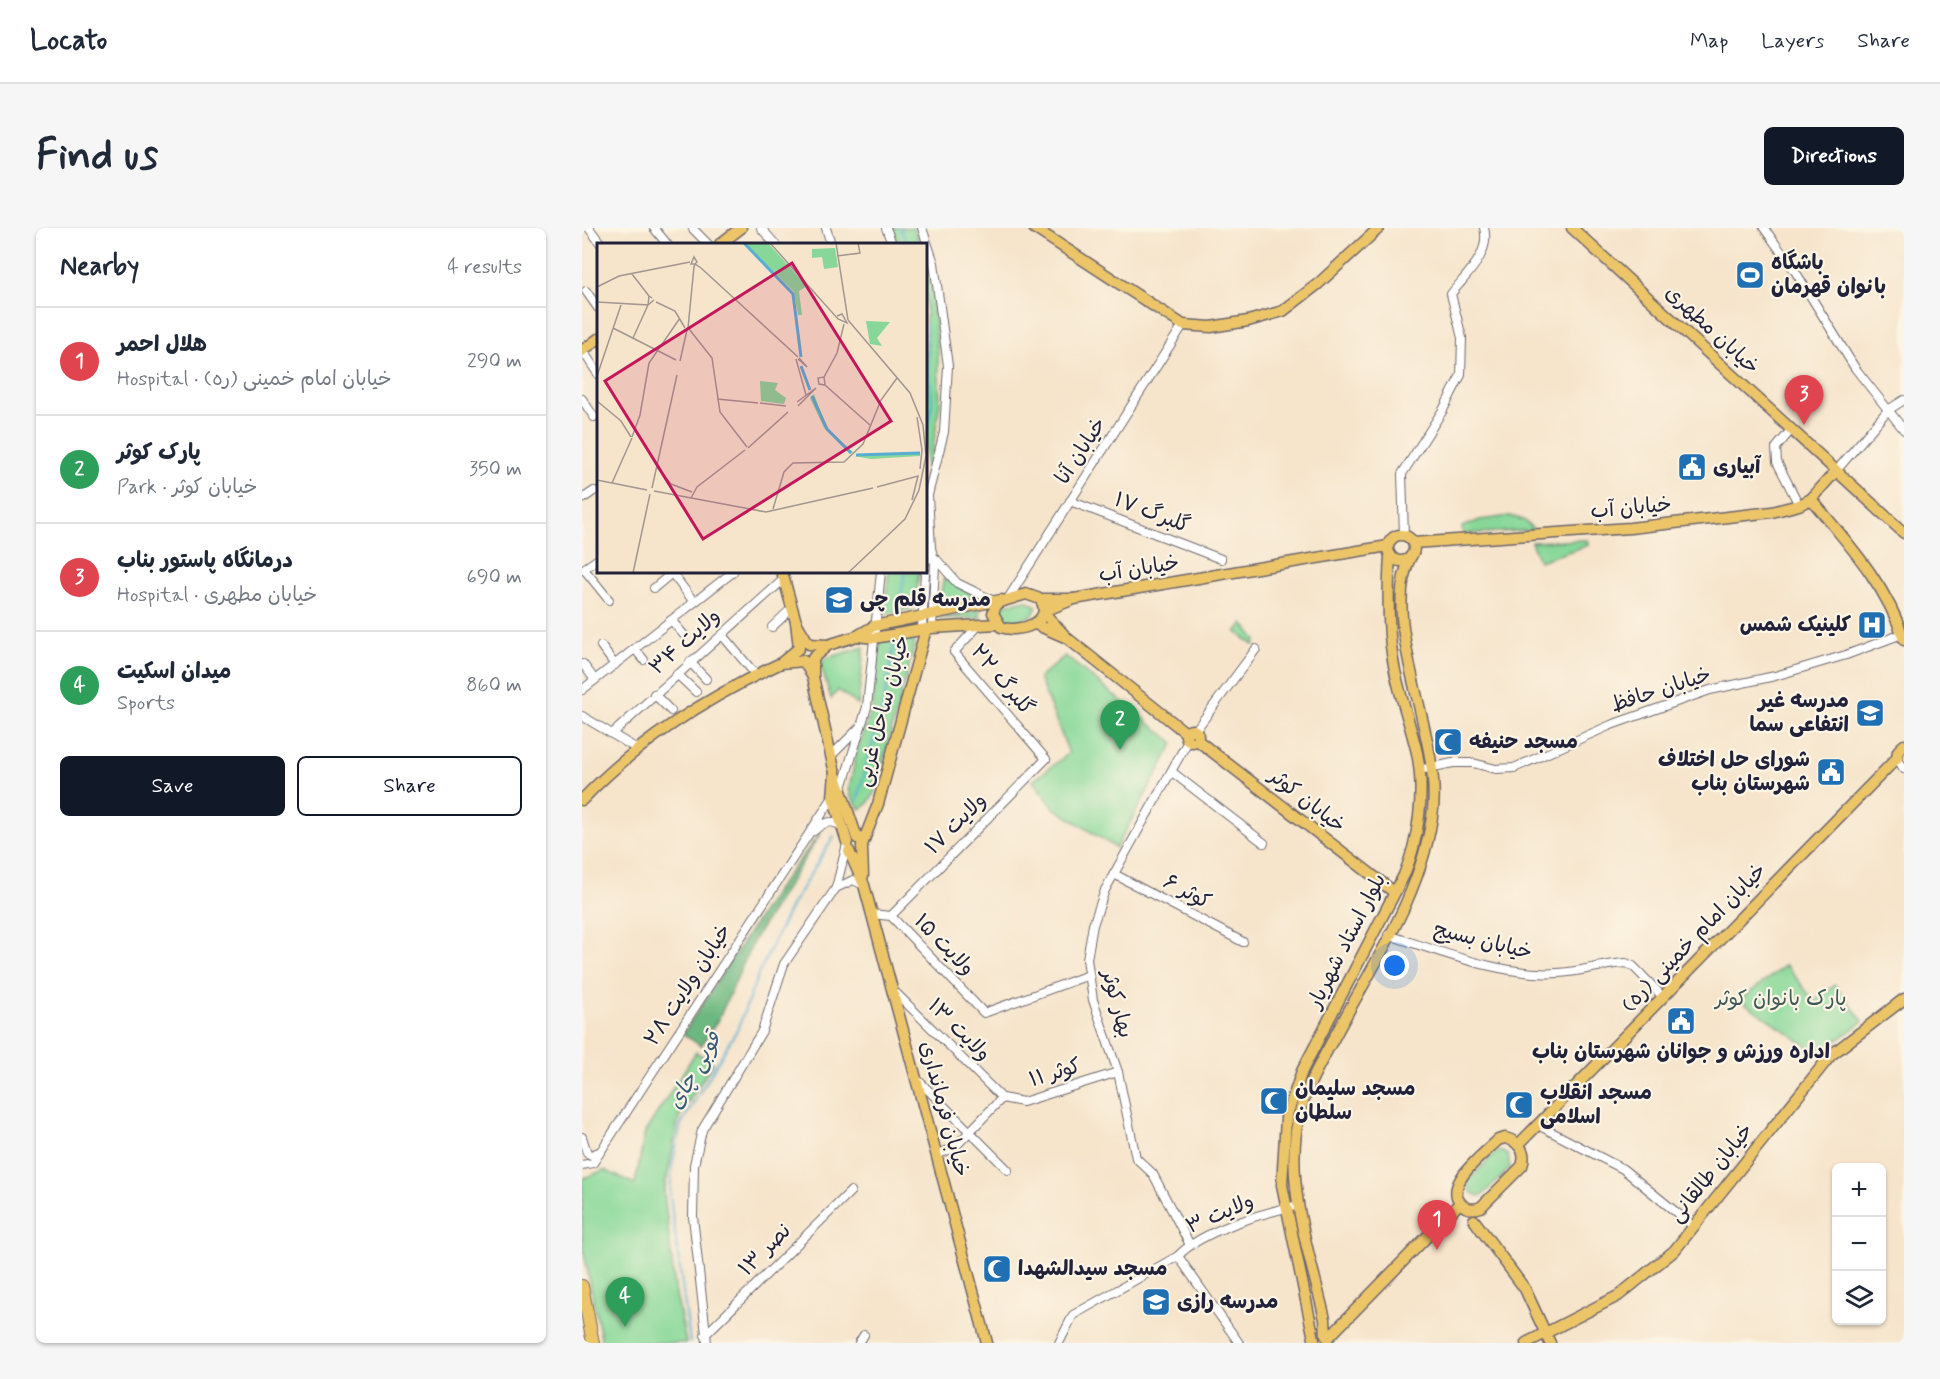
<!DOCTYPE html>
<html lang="en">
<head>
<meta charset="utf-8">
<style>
  :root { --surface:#fff; --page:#f6f6f7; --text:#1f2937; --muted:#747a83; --line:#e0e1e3; --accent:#111827 }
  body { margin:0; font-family:Mynerve,"Playpen Sans Arabic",sans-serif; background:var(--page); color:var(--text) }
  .controls { position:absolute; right:18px; bottom:18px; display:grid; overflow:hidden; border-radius:9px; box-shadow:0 2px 4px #0004 }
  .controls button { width:54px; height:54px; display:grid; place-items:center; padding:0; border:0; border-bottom:2px solid var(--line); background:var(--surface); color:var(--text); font:30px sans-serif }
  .you { position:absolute; left:813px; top:738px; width:21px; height:21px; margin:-15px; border:4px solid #fff; border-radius:50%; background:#1a73e8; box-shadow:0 0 0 9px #1a73e833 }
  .badge { display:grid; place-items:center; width:39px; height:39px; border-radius:50%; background:var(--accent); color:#fff; font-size:20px; font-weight:700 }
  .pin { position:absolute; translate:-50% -50px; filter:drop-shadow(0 2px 3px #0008) }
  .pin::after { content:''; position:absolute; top:32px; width:21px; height:18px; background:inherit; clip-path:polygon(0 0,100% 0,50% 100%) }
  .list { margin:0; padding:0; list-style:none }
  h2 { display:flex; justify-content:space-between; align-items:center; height:78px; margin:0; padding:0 24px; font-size:26px }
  h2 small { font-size:20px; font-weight:400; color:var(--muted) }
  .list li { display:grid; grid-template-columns:39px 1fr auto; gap:18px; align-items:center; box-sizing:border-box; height:108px; padding:0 24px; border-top:2px solid var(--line) }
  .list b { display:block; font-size:22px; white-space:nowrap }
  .list p { margin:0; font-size:20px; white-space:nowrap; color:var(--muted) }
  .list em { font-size:20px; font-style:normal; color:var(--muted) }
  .actions { display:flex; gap:12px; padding:18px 24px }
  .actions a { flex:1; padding:14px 0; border:2px solid var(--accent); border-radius:9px; text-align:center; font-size:21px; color:var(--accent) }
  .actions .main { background:var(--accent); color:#fff }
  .icon { flex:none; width:33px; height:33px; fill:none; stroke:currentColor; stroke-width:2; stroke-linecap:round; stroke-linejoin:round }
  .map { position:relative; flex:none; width:1322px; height:1115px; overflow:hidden; border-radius:9px }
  header { display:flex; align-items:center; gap:36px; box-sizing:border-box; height:84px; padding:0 30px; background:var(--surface); border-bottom:2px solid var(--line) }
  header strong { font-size:28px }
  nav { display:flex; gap:33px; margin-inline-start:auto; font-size:21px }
  .intro { display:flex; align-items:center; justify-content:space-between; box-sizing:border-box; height:144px; padding:0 36px }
  h1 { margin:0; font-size:42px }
  .button { padding:15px 27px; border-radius:9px; background:var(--accent); color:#fff; font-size:21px; font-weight:700 }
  main { display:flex; gap:36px; padding:0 36px }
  aside { flex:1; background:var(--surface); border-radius:9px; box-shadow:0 2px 4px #0004 }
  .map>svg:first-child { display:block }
  .green { fill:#87d898; stroke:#547d6a; stroke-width:1.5 }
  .forest { fill:#6db880; stroke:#486d5e; stroke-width:1.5 }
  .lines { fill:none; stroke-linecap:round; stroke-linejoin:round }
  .stream { stroke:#56aed3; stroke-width:2 }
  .minor-casing { stroke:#6c666d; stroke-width:10 }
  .major-casing { stroke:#6c666d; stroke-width:13 }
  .highway-casing { stroke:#6c666d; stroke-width:14 }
  .minor { stroke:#fff; stroke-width:8 }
  .major { stroke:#edc569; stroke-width:10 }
  .highway { stroke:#edc569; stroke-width:12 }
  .labels { text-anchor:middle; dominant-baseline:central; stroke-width:4.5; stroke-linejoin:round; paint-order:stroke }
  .poi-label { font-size:21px; font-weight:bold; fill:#22223b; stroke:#fcf5e5; text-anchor:start }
  .street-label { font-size:21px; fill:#22223b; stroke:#fcf5e5 }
  .park-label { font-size:21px; fill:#405957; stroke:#fcf5e5 }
  .water-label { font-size:22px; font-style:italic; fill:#375a78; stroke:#fcf5e5 }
  .inset-river { fill:none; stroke:#56aed3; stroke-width:3 }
  .inset-road { fill:none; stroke:#a19691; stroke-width:1.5 }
  .view { fill:#c2185b; fill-opacity:0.15; stroke:#c2185b; stroke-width:3 }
  .inset-edge { fill:none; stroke:#22223b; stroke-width:3 }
</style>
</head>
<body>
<header>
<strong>Locato</strong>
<nav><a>Map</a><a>Layers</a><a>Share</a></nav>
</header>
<div class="intro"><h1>Find us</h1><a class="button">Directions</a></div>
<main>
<aside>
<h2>Nearby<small>4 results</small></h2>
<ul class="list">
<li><span class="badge" style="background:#e0444e">1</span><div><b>هلال احمر</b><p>Hospital · خیابان امام خمینی (ره)</p></div><em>290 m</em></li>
<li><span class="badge" style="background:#2e9e5b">2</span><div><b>پارک کوثر</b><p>Park · خیابان کوثر</p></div><em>350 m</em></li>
<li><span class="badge" style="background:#e0444e">3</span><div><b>درمانگاه پاستور بناب</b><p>Hospital · خیابان مطهری</p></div><em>690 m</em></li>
<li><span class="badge" style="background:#2e9e5b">4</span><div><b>میدان اسکیت</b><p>Sports</p></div><em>860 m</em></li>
</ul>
<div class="actions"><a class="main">Save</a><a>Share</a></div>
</aside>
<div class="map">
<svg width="1322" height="1115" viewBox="0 0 1322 1115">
  <rect width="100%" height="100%" fill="#fcf5e5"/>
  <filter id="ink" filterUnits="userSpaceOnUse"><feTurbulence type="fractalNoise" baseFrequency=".0167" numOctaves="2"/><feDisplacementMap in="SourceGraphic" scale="12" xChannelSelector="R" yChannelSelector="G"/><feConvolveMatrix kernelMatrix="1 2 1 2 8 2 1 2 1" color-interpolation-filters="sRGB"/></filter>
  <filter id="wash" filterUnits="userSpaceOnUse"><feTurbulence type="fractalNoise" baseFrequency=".008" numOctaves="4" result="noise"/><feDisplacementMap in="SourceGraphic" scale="24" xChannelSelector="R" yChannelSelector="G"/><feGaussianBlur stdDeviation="1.35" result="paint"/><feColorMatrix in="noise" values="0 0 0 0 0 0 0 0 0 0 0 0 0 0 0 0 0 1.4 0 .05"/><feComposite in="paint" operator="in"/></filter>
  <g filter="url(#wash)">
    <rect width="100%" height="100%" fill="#f6e4cb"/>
    <!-- green -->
    <g class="green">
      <polygon points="310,0 332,0 338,16 317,16"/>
      <polygon points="344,32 349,56 356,125 358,175 344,263"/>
      <polygon points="928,288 941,292 953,302 881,306 880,299 898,292"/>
      <polygon points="1005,312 1007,317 957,333 949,314"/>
      <polygon points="307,344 337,344 333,380 306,386 302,382"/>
      <polygon points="362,350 397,370 359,375 357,373"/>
      <polygon points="443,372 455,378 451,387 431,394 419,392 416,385 423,377"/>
      <polygon points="398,382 398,390 357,390"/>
      <polygon points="661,395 674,412 672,417 654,404"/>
      <polygon points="327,408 333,416 292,566 285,577 278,581 269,569 267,560 276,520 290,482 297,416 300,412"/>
      <polygon points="282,419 276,477 256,462 249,471 239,437 242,431"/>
      <polygon points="483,428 592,515 534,620 472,580 451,553 487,525 457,450"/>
      <polygon points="1204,737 1232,773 1253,757 1281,793 1237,826 1158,772"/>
      <polygon points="114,824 131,835 97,889 82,964 93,1061 104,1115 20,1115 0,1015 0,951 22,942 53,956 63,904"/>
      <polygon points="918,923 926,927 928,940 902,966 898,968 889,965 885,954 913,925"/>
    </g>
    <!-- forest -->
    <polygon class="forest" points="239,604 173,710 137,790 119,818 101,806 193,664"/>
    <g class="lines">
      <!-- stream -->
      <g class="stream">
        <polyline points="318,0 325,16"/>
        <polyline points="344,96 350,176 344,206"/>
        <polyline points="317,381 323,344"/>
        <polyline points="275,572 300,483 313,412"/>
        <polyline points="108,1115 88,969 90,938 99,896 156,800 176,747 209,678 252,608"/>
      </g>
    </g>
  </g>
  <g filter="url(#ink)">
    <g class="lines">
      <!-- minor casing -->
      <g class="minor-casing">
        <g id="minor">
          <polyline points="7,0 19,16"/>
          <polyline points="72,0 85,16"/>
          <polyline points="179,0 193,16"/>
          <polyline points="244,0 249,16"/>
          <polyline points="304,0 310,16"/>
          <polyline points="340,0 352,35 366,138 362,204 346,267 349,320 353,336 350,400"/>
          <polyline points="1182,0 1213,43 1273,140 1322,202"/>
          <polyline points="111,1 126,16"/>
          <polyline points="4,63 16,80"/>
          <polyline points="1,123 16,146"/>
          <polyline points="0,171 12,189"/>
          <polyline points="1209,202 1194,220 1195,234 1217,277"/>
          <polyline points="1254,243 1306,182 1322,172"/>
          <polyline points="0,271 12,263"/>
          <polyline points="488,273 639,331"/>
          <path d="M822 307 820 246 861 182 879 147 880 110 869 66C884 47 909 26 902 0"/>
          <polyline points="354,331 375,355 412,373"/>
          <polyline points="344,333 349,320"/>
          <polyline points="2,341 27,372"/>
          <polyline points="0,342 16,331"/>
          <polyline points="89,344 112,374"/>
          <polyline points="72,360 90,345"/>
          <polyline points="427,369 601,97"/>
          <polyline points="89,392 102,407"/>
          <polyline points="190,399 210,380"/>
          <polyline points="340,401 343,344"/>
          <polyline points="140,407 174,447"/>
          <polyline points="19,418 33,437"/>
          <polyline points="53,421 62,432"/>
          <polyline points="108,434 124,451"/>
          <polyline points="1,436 13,452"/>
          <polyline points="95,446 114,464"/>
          <polyline points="0,462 151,344"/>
          <polyline points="72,466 89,483"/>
          <polyline points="0,488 55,521"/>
          <polyline points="613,503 674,421"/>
          <polyline points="30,506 202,351"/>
          <polyline points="606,513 523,662 511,697 505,731 511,772 536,844 554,930 571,946 608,1017"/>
          <polyline points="249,528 279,498"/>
          <polyline points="1315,530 1322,541"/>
          <polyline points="837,542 871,535 891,535 914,541 932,540 1029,497 1128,462 1193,448 1264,427 1320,406"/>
          <polyline points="590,544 682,615"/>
          <path d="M232 603C241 594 251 590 261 600"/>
          <polyline points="532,646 661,714"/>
          <polyline points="254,660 271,652 282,657"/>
          <polyline points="289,686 309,688 402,785 507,747"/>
          <polyline points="309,688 464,531 372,424 397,397"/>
          <path d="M806 707C858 723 922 749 976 745 999 744 1021 736 1044 735L1051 738 1081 769"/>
          <polyline points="311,762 420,870 441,874 536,844"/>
          <polyline points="336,852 426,942"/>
          <polyline points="956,897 1041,941 1111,998"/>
          <polyline points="0,909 5,925 9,927 17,924"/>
          <polyline points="354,927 372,920 420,870"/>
          <polyline points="0,937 11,935 251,569 259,563 285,479 299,344"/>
          <polyline points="596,1028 657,1115"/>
          <polyline points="123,1107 269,963"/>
          <polyline points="125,1115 111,989 112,937 120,902 180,803 202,736 254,660 265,616"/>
          <polyline points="277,1115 282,1107"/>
          <path d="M477 1115 491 1087 596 1028C619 1003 683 984 717 977"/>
        </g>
      </g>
      <!-- major casing -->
      <g class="major-casing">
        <g id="major">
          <polyline points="452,0 601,97 629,99 666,93 701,83 736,56 797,0"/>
          <polyline points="990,0 1322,305"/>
          <polyline points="138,16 159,0"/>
          <polyline points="0,123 16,111"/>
          <path d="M1229 271C1265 314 1305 357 1322 412"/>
          <circle cx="819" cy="320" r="13"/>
          <polyline points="831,315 1048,300 1190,284 1217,277 1229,271 1254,243"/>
          <polyline points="200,344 214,394"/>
          <path d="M444 366 458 371C474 394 436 406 419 399L411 385 415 375Z"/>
          <polyline points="458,371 492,371 462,383"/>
          <polyline points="492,371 806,318"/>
          <polygon points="214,394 227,416 246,417 231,430 231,449 222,433 199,435 217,420"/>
          <polyline points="415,396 350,400 292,410 275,408 292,398 419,372"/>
          <polyline points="453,396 485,410 462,385"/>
          <polyline points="485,410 604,505"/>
          <polyline points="246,417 275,408"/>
          <polyline points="231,449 253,545"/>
          <circle cx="610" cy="508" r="6"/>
          <polyline points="615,512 812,664"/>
          <path d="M0 572C57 512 125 470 199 435"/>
          <polyline points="265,614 251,569 253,545 275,610"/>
          <polyline points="280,617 296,576 344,401"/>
          <polyline points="280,619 281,648"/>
          <polyline points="267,623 282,657 405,1115"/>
          <path d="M923 910C937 913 945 924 940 938L899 979C891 982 883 981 878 974 862 955 903 925 916 912Z"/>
          <polyline points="936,917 1315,530 1316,523 1322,517"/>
          <polyline points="892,992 943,1061 968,1115"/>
          <path d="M744 1108 743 1091C729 1031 706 967 714 904 718 869 736 839 753 808 791 736 842 664 851 581 859 507 796 392 829 328"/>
          <polyline points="746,1110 878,975"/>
          <path d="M732 1111 700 957 704 890 720 843 822 647C837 611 843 564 835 525 828 494 816 464 811 432 805 398 806 361 808 327"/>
          <polyline points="944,1115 1036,1068 1092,1023 1249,827 1322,771"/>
        </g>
      </g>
      <!-- highway casing -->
      <g class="highway-casing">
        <polyline id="highway" points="0,1058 11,1115"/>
      </g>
      <!-- minor -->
      <use href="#minor" class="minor"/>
      <!-- major -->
      <use href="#major" class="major"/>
      <!-- highway -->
      <use href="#highway" class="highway"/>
    </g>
  </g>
  <!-- icons -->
  <defs>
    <g id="stadium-square" transform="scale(1.5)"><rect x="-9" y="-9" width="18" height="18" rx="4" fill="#1f6fb2" stroke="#fcf5e5"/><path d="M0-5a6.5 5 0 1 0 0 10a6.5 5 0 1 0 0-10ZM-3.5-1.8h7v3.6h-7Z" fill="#fff"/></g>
    <g id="civic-square" transform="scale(1.5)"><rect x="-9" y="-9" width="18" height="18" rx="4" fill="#1f6fb2" stroke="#fcf5e5"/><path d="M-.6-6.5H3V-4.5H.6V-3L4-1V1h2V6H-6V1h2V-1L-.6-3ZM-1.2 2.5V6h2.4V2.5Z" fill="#fff"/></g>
    <g id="school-square" transform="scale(1.5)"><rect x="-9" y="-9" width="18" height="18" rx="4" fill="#1f6fb2" stroke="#fcf5e5"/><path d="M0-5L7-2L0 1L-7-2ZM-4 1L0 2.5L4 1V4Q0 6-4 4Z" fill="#fff"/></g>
    <g id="hospital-square" transform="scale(1.5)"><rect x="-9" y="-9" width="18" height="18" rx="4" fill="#1f6fb2" stroke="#fcf5e5"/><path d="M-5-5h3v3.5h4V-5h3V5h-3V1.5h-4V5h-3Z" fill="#fff"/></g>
    <g id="mosque-square" transform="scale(1.5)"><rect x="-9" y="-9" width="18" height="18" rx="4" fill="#1f6fb2" stroke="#fcf5e5"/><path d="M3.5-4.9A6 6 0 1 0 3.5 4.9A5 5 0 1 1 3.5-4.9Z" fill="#fff"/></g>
  </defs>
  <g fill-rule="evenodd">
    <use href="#stadium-square" x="1168" y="47"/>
    <use href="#civic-square" x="1110" y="239"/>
    <use href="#school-square" x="257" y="372"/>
    <use href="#hospital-square" x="1290" y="397"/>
    <use href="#school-square" x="1288" y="485"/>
    <use href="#mosque-square" x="866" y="514"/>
    <use href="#civic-square" x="1249" y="544"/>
    <use href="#civic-square" x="1099" y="793"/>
    <use href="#mosque-square" x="692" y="873"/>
    <use href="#mosque-square" x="937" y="877"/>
    <use href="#mosque-square" x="415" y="1041"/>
    <use href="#school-square" x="574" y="1074"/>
  </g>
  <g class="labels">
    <!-- poi labels -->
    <g class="poi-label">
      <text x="1189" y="35">باشگاه<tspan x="1189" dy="24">بانوان قهرمان</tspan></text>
      <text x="1131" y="239">آبیاری</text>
      <text x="278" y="372">مدرسه قلم چی</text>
      <text x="1269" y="397" text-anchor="end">کلینیک شمس</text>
      <text x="1267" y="473" text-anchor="end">مدرسه غیر<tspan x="1267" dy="24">انتفاعی سما</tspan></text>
      <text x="887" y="514">مسجد حنیفه</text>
      <text x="1228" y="532" text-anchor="end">شورای حل اختلاف<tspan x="1228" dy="24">شهرستان بناب</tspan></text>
      <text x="1099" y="824" text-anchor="middle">اداره ورزش و جوانان شهرستان بناب</text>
      <text x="713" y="861">مسجد سلیمان<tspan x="713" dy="24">سلطان</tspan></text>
      <text x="958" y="865">مسجد انقلاب<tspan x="958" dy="24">اسلامی</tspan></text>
      <text x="436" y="1041">مسجد سیدالشهدا</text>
      <text x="595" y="1074">مدرسه رازی</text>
    </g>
    <!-- street labels -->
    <g class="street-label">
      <text transform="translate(1130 102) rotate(43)">خیابان مطهری</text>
      <text transform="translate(499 223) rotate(-57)">خیابان آنا</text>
      <text transform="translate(1049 280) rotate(-5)">خیابان آب</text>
      <text transform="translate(570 285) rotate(21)">گلبرگ ۱۷</text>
      <text transform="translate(557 341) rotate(-9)">خیابان آب</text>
      <text transform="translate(103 414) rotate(-42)">ولایت ۳۴</text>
      <text transform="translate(420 452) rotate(50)">گلبرگ ۲۲</text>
      <text transform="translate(1079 462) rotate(-18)">خیابان حافظ</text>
      <text transform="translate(301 483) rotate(-75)">خیابان ساحل غربی</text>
      <text transform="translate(725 573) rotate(38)">خیابان کوثر</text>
      <text transform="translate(374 596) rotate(-45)">ولایت ۱۷</text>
      <text transform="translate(605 664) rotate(28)">کوثر ۶</text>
      <text transform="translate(1112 710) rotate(-46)">خیابان امام خمینی (ره)</text>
      <text transform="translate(765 713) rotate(-63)">بلوار استاد شهریار</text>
      <text transform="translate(901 713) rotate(14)">خیابان بسیج</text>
      <text transform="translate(362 717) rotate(46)">ولایت ۱۵</text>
      <text transform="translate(106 757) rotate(-57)">خیابان ولایت ۲۸</text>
      <text transform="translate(535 776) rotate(75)">بهار کوثر</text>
      <text transform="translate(377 802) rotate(45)">ولایت ۱۳</text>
      <text transform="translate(473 845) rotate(-17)">کوثر ۱۱</text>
      <text transform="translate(362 881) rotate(75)">خیابان فرمانداری</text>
      <text transform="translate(1129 945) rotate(-51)">خیابان طالقانی</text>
      <text transform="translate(638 986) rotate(-23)">ولایت ۳</text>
      <text transform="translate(183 1022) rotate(-45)">نصر ۱۳</text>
    </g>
    <!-- park labels -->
    <g class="park-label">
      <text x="1199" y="771">پارک بانوان کوثر</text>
    </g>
    <!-- water labels -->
    <g class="water-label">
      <text transform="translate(113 843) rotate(-60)">قوبی چای</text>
    </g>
  </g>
  <!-- overview -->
  <g transform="translate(15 15)">
    <rect width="330" height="330" fill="#f6e4cb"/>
    <path d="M171 0 210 43 202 48 205 72H201L197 49 149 1ZM238 5 241 24 227 26 225 14 215 15V6ZM269 78 293 79 280 95 285 103 273 101ZM163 138 181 140 178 147 189 155 187 161 164 158ZM217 151 230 186 256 209 253 211 227 185 213 155ZM323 209V213L274 216 257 213Z" fill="#87d898"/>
    <path class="inset-river" d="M147 0 196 51 204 114M204 123 213 147M215 153 230 186 254 210M259 212 323 210"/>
    <path class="inset-road" d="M173 0 241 76 250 80 245 71 240 73M239 0 251 77M240 13 263 10 261 0M35 31 52 53M0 44 22 33 93 19M55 55 52 53 51 62 57 57M0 59 51 62 36 95M59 59 78 68 88 85M251 77 313 150 326 182 329 213 322 247 308 276 251 330M16 85 79 117M91 85 97 24 98 21 100 19 97 14 94 21H98L104 25 201 114M92 86 115 115 123 169 150 204M199 116 209 152M201 116 210 124 202 115M83 118 90 87M0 133 24 62M227 134 240 110 247 81M227 134 228 142 222 141 221 135ZM228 142 274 183M120 156 161 160M0 158 24 178 34 194M200 159 219 145 201 163M163 160 189 163M320 174 325 207 323 226M35 194 43 172 52 120 83 75M151 205 191 169M60 224 74 241 95 249M0 237 50 247M15 240 35 195M280 244 321 233 315 257M55 245 80 132M57 248 169 269 276 245M94 255 100 244 148 207M176 266 187 229 196 220 247 219 266 201 284 157 300 135M36 330 53 251"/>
    <path class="view" d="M195 20 294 178 106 296 8 138Z"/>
    <rect width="330" height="330" class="inset-edge"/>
  </g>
</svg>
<div class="controls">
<button>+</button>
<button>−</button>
<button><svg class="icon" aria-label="layers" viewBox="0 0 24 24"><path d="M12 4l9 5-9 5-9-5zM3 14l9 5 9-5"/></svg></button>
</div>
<div class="you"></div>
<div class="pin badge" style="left:855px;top:1022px;background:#e0444e">1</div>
<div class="pin badge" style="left:538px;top:522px;background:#2e9e5b">2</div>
<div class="pin badge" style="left:1222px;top:197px;background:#e0444e">3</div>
<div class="pin badge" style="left:43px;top:1099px;background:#2e9e5b">4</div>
</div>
</main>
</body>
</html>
